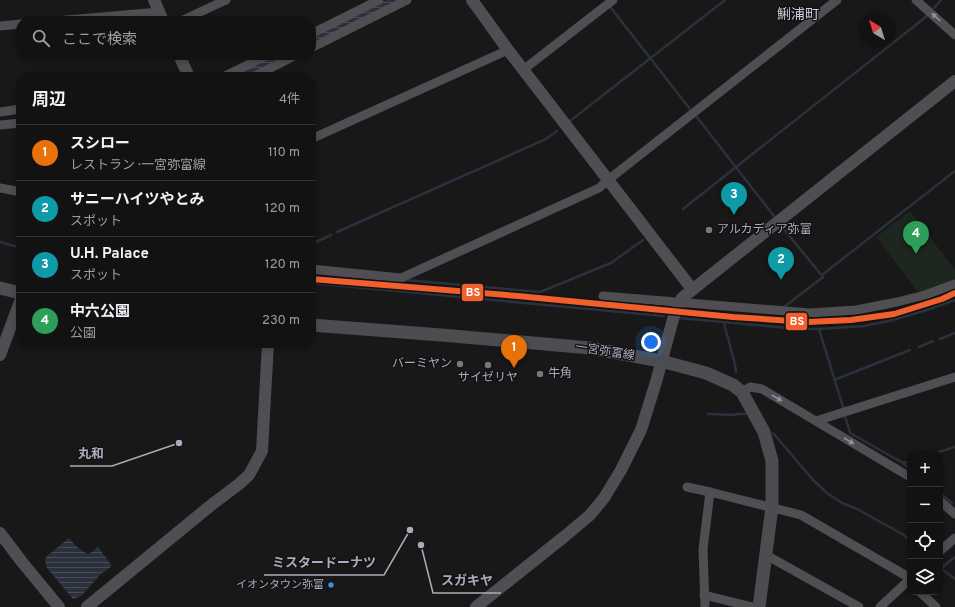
<!DOCTYPE html>
<html lang="ja">
<head>
<meta charset="utf-8">
<style>
  :root { --surface:#121213; --page:#1f2021; --text:#f1f3f6; --muted:#9c9ea0; --line:#313233; --accent:#767882 }
  body { margin:0; font-family:Overpass,"Noto Sans JP",sans-serif; background:var(--page); color:var(--text) }
  .controls { position:absolute; right:12px; bottom:12px; display:grid; overflow:hidden; border-radius:8px; box-shadow:0 2px 6px #0003 }
  .controls button { width:36px; height:36px; display:grid; place-items:center; padding:0; border:0; border-bottom:1px solid var(--line); background:var(--surface); color:var(--text); font:20px sans-serif }
  .compass { position:absolute; left:859px; top:12px; width:36px; height:36px; border-radius:50%; background:var(--surface); box-shadow:0 2px 6px #0003; rotate:322deg }
  .you { position:absolute; left:651px; top:342px; width:14px; height:14px; margin:-10px; border:3px solid #fff; border-radius:50%; background:#1a73e8; box-shadow:0 0 0 6px #1a73e833 }
  .badge { display:grid; place-items:center; width:26px; height:26px; border-radius:50%; background:var(--accent); color:#fff; font-size:13px; font-weight:700 }
  .pin { position:absolute; translate:-50% -33px; filter:drop-shadow(0 1px 2px #0008) }
  .pin::after { content:''; position:absolute; top:21px; width:14px; height:12px; background:inherit; clip-path:polygon(0 0,100% 0,50% 100%) }
  .list { margin:0; padding:0; list-style:none }
  h2 { display:flex; justify-content:space-between; align-items:center; height:52px; margin:0; padding:0 16px; font-size:17px }
  h2 small { font-size:13px; font-weight:400; color:var(--muted) }
  .list li { display:grid; grid-template-columns:26px 1fr auto; gap:12px; align-items:center; box-sizing:border-box; height:56px; padding:0 16px; border-top:1px solid var(--line) }
  .list b { display:block; font-size:15px; white-space:nowrap }
  .list p { margin:0; font-size:13px; white-space:nowrap; color:var(--muted) }
  .list em { font-size:13px; font-style:normal; color:var(--muted) }
  .icon { flex:none; width:22px; height:22px; fill:none; stroke:currentColor; stroke-width:2; stroke-linecap:round; stroke-linejoin:round }
  .map { position:relative; flex:none; width:955px; height:607px; overflow:hidden }
  .search { position:absolute; background:var(--surface); box-shadow:0 2px 6px #0003; left:16px; top:16px; width:300px; height:44px; display:flex; align-items:center; gap:10px; box-sizing:border-box; padding:0 14px; border-radius:16px; color:var(--muted); font-size:15px }
  .panel { position:absolute; background:var(--surface); box-shadow:0 2px 6px #0003; left:16px; top:72px; width:300px; height:276px; border-radius:16px }
  .map>svg:first-child { display:block }
  .green { fill:#1e2620 }
  .water { fill:url(#water-rules) }
  .lines { fill:none; stroke-linecap:round; stroke-linejoin:round }
  .stream { stroke:#2b313c; stroke-width:2.5 }
  .minor { stroke:#4e4e53; stroke-width:9 }
  .tertiary { stroke:#4e4e53; stroke-width:12 }
  .secondary { stroke:#4c4d51; stroke-width:13 }
  .rail-1-casing { stroke:#131215; stroke-width:9 }
  .rail-1 { stroke:#f05f2c; stroke-width:6 }
  .oneway { fill:#8e909b }
  .poi-dot { fill:#767882; stroke:#131215; stroke-width:1.5 }
  .bus-dot { fill:#3a90db; stroke:#131215; stroke-width:1.5 }
  .labels { text-anchor:middle; dominant-baseline:central; stroke-width:3; stroke-linejoin:round; paint-order:stroke }
  .bus-label { font-size:11px; fill:#a9acba; stroke:#131215; text-anchor:end }
  .poi-label { font-size:12px; fill:#a9acba; stroke:#131215; text-anchor:start }
  .street-label { font-size:12px; fill:#a9acba; stroke:#131215 }
  .quarter-label { font-size:14px; fill:#caccd6; stroke:#131215 }
  .leader { fill:none; stroke:#a9acba; stroke-width:1.5 }
  .callout-dot { fill:#a9acba; stroke:#131215; stroke-width:1.5 }
  .callout-label { font-size:13px; text-anchor:middle; font-weight:bold; fill:#a9acba; stroke:#131215; stroke-width:3; stroke-linejoin:round; paint-order:stroke }
  .line-badge { stroke:#131215; stroke-width:1.5 }
  .badge-label { font-size:11px; text-anchor:middle; font-weight:bold; fill:#fff }
</style>
</head>
<body>
<div class="map">
<svg width="955" height="607" viewBox="0 0 955 607">
  <defs>
    <pattern id="water-rules" width="6" height="5" patternUnits="userSpaceOnUse"><rect width="6" height="5" fill="#2b313c"/><path d="M0 2.5h6" fill="none" stroke="#474c56"/></pattern>
  </defs>
  <rect width="100%" height="100%" fill="#181819"/>
  <!-- green -->
  <polygon class="green" points="910,211 955,270 955,281 919,293 876,237"/>
  <!-- water -->
  <g class="water">
    <polygon points="386,0 400,0 311,44 311,37"/>
    <polygon points="275,55 288,55 244,77 230,77"/>
    <path d="M69 538C75 545 80 551 89 554L98 547 112 566 101 574 81 596 73 599 47 568 45 559 47 556Z"/>
  </g>
  <g class="lines">
    <!-- stream -->
    <g class="stream">
      <polyline points="611,8 690,109"/>
      <polyline points="934,8 941,0"/>
      <polyline points="696,116 774,216"/>
      <polyline points="570,121 725,0"/>
      <polyline points="683,209 927,16"/>
      <polyline points="783,228 823,277 784,307"/>
      <polyline points="337,232 546,139 557,131"/>
      <polyline points="0,242 21,248"/>
      <polyline points="311,244 331,235"/>
      <polyline points="822,275 955,171"/>
      <polyline points="406,280 540,292 611,263 643,240"/>
      <polyline points="311,283 664,316"/>
      <polyline points="801,316 803,316 806,329 819,329 843,407"/>
      <polyline points="679,318 800,329 806,329"/>
      <polyline points="724,323 735,365 736,372"/>
      <polyline points="819,329 864,326 889,321 927,310 955,300"/>
      <polyline points="940,339 955,333"/>
      <polyline points="919,347 933,341"/>
      <polyline points="834,380 910,350"/>
      <polyline points="708,414 735,415 736,414 745,414"/>
      <polyline points="845,416 850,433 903,463 910,469"/>
      <polyline points="773,433 814,481 827,493 842,503 857,509 904,535 910,541"/>
      <polyline points="933,454 955,447"/>
      <polyline points="903,463 910,461"/>
      <polyline points="940,493 952,503"/>
      <polyline points="940,568 950,575 955,579"/>
      <polyline points="941,568 955,557"/>
    </g>
    <!-- minor -->
    <g class="minor">
      <polyline points="916,0 955,35"/>
      <polyline points="55,21 159,12"/>
      <polyline points="181,21 226,0"/>
      <polyline points="0,26 21,24"/>
      <polyline points="311,34 379,0"/>
      <polyline points="311,48 407,0"/>
      <polyline points="523,70 613,0"/>
      <polyline points="223,77 268,55"/>
      <polyline points="253,77 296,55"/>
      <polyline points="0,112 21,109"/>
      <polyline points="0,125 21,123"/>
      <polyline points="311,139 508,50"/>
      <polyline points="0,188 21,192"/>
      <polyline points="311,269 401,278 599,188 608,180 837,0"/>
      <polyline points="603,296 810,313 856,310 897,302 925,295 955,284"/>
      <polyline points="742,392 750,387 762,389 910,477"/>
      <polyline points="816,421 955,377"/>
      <polyline points="687,487 710,492"/>
      <polyline points="940,501 955,514"/>
      <polyline points="940,551 955,538"/>
      <polyline points="766,555 859,607"/>
      <polyline points="920,592 936,607"/>
      <polyline points="704,595 753,607"/>
      <polyline points="705,607 703,549 710,492 801,515 910,578"/>
      <polyline points="880,607 910,579"/>
    </g>
    <!-- tertiary -->
    <g class="tertiary">
      <polyline points="154,0 163,21"/>
      <polyline points="472,0 508,50 692,289"/>
      <polyline points="179,55 189,77"/>
      <polyline points="0,355 21,299"/>
      <polyline points="0,533 22,562 59,607"/>
      <polyline points="87,607 210,506 239,484 249,475 262,451 268,343"/>
      <polyline points="476,607 565,536 590,515 604,498 621,470 641,430 656,382 673,319 679,303 682,298 955,81"/>
    </g>
    <!-- secondary -->
    <g class="secondary">
      <polyline points="0,288 21,293"/>
      <polyline points="311,325 441,335 590,348 661,361 706,373 733,385 742,392 764,432 772,461 772,507 759,607"/>
    </g>
    <!-- rail-1 casing -->
    <g class="rail-1-casing">
      <polyline id="rail-1" points="311,279 518,296 733,317 808,322 851,320 894,314 942,299 955,293"/>
    </g>
    <!-- rail-1 -->
    <use href="#rail-1" class="rail-1"/>
  </g>
  <!-- one-way arrows -->
  <defs><path id="oneway-solid" d="M-6-.8H1V-3.2L6.5 0L1 3.2V.8H-6Z"/></defs>
  <g class="oneway">
    <use href="#oneway-solid" transform="translate(936 17) rotate(-138)"/>
    <use href="#oneway-solid" transform="translate(777 398) rotate(30)"/>
    <use href="#oneway-solid" transform="translate(849 441) rotate(31)"/>
  </g>
  <!-- markers -->
  <g class="poi-dot">
    <circle cx="709" cy="230" r="4"/>
    <circle cx="460" cy="364" r="4"/>
    <circle cx="488" cy="365" r="4"/>
    <circle cx="540" cy="374" r="4"/>
  </g>
  <circle class="bus-dot" cx="331" cy="585" r="3.5"/>
  <g class="labels">
    <!-- bus labels -->
    <g class="bus-label">
      <text x="324" y="585">イオンタウン弥富</text>
    </g>
    <!-- poi labels -->
    <g class="poi-label">
      <text x="717" y="230">アルカディア弥富</text>
      <text x="452" y="364" text-anchor="end">バーミヤン</text>
      <text x="548" y="374">牛角</text>
      <text x="488" y="378" text-anchor="middle">サイゼリヤ</text>
    </g>
    <!-- street labels -->
    <g class="street-label">
      <text transform="translate(605 352) rotate(9)">一宮弥富線</text>
    </g>
    <!-- quarter labels -->
    <g class="quarter-label">
      <text x="798" y="15">鯏浦町</text>
    </g>
  </g>
  <!-- callouts -->
  <path class="leader" d="M179 443L112 466H70M410 530L384 575H264M421 545L433 593H501"/>
  <g class="callout-dot">
    <circle cx="179" cy="443" r="4"/>
    <circle cx="410" cy="530" r="4"/>
    <circle cx="421" cy="545" r="4"/>
  </g>
  <g class="callout-label">
    <text x="91" y="458">丸和</text>
    <text x="324" y="567">ミスタードーナツ</text>
    <text x="467" y="585">スガキヤ</text>
  </g>
  <g class="line-badge">
    <rect x="461" y="283" width="23" height="19" rx="4" fill="#f05f2c"/>
    <rect x="785" y="312" width="23" height="19" rx="4" fill="#f05f2c"/>
  </g>
  <g class="badge-label">
    <text x="473" y="296">BS</text>
    <text x="797" y="325">BS</text>
  </g>
</svg>
<div class="controls">
<button>+</button>
<button>−</button>
<button><svg class="icon" aria-label="locate" viewBox="0 0 24 24"><circle cx="12" cy="12" r="6"/><path d="M12 2v4M12 18v4M2 12h4M18 12h4"/></svg></button>
<button><svg class="icon" aria-label="layers" viewBox="0 0 24 24"><path d="M12 4l9 5-9 5-9-5zM3 14l9 5 9-5"/></svg></button>
</div>
<svg class="compass" viewBox="-18 -18 36 36"><path d="M0-13l5 13h-10z" fill="#e53935"/><path d="M0 13l5-13h-10z" fill="#9c9ea0"/></svg>
<div class="you"></div>
<div class="pin badge" style="left:514px;top:368px;background:#e8710a">1</div>
<div class="pin badge" style="left:781px;top:280px;background:#0f9aa8">2</div>
<div class="pin badge" style="left:734px;top:215px;background:#0f9aa8">3</div>
<div class="pin badge" style="left:916px;top:254px;background:#2e9e5b">4</div>
<div class="search"><svg class="icon" aria-label="search" viewBox="0 0 24 24"><circle cx="10" cy="10" r="6"/><path d="M15 15l6 6"/></svg>ここで検索</div>
<section class="panel">
<h2>周辺<small>4件</small></h2>
<ul class="list">
<li><span class="badge" style="background:#e8710a">1</span><div><b>スシロー</b><p>レストラン · 一宮弥富線</p></div><em>110 m</em></li>
<li><span class="badge" style="background:#0f9aa8">2</span><div><b>サニーハイツやとみ</b><p>スポット</p></div><em>120 m</em></li>
<li><span class="badge" style="background:#0f9aa8">3</span><div><b>U.H. Palace</b><p>スポット</p></div><em>120 m</em></li>
<li><span class="badge" style="background:#2e9e5b">4</span><div><b>中六公園</b><p>公園</p></div><em>230 m</em></li>
</ul>
</section>
</div>
</body>
</html>
